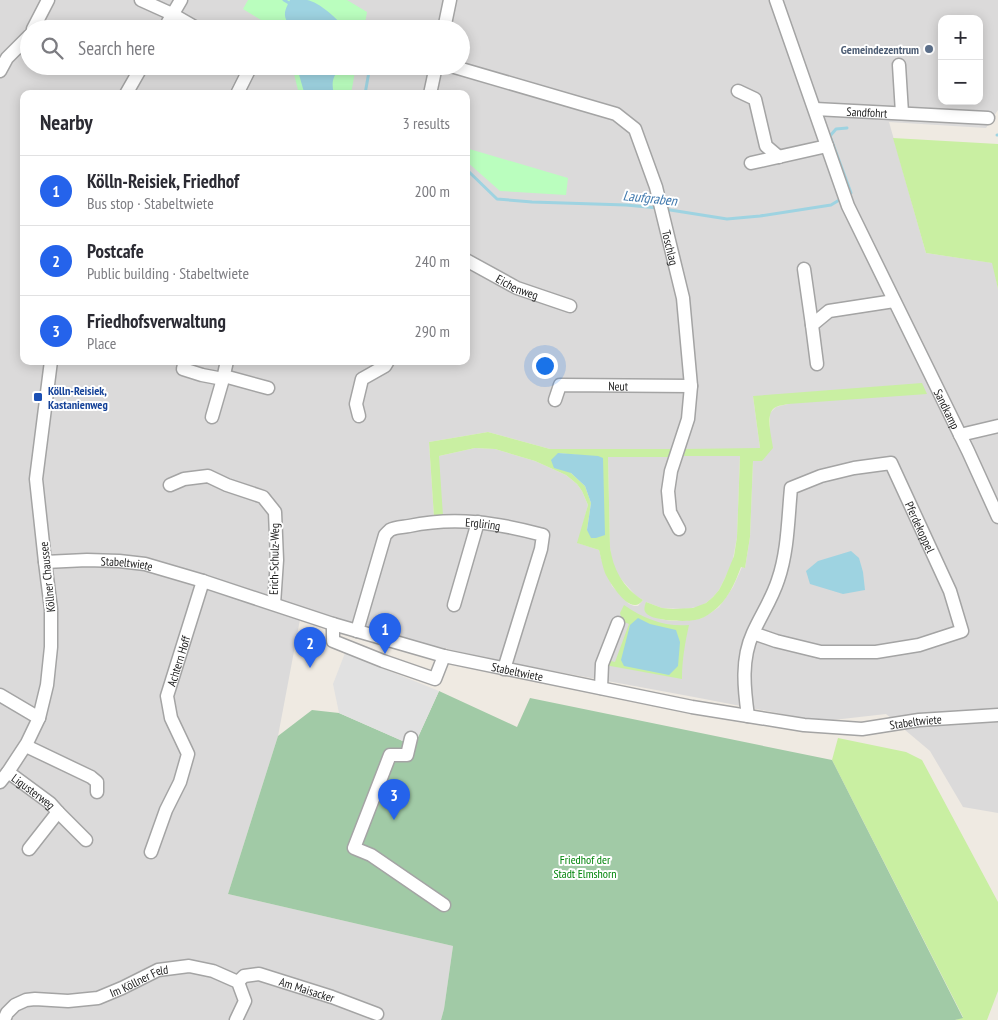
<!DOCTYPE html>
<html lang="en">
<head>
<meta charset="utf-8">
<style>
  :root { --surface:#fff; --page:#f2f2f3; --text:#2b2b33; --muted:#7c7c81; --line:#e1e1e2; --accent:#2563eb }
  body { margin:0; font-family:"PT Sans Narrow",sans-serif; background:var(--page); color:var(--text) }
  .controls { position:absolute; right:15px; top:15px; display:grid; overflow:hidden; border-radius:10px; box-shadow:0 2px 12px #0003 }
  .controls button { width:45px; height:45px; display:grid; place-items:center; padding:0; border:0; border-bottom:1px solid var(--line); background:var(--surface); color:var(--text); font:25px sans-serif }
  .you { position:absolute; left:544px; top:365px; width:18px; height:18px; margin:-12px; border:4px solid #fff; border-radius:50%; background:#1a73e8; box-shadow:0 0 0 8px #1a73e833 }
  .badge { display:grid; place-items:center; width:32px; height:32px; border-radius:50%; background:var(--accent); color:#fff; font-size:16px; font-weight:700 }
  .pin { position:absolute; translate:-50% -41px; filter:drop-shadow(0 1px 2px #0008) }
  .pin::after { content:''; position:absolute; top:26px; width:18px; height:15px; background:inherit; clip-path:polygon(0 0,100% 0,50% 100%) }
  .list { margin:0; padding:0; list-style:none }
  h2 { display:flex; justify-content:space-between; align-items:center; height:65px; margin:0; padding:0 20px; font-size:21px }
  h2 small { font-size:16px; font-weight:400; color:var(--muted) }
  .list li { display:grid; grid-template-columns:32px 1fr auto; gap:15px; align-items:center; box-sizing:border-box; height:70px; padding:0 20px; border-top:1px solid var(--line) }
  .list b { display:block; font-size:19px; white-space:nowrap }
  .list p { margin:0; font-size:16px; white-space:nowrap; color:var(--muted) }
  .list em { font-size:16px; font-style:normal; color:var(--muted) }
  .icon { flex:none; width:28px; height:28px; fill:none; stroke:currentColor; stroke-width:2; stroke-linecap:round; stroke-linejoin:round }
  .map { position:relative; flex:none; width:998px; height:1020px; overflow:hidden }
  .search { position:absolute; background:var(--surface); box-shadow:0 2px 12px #0003; left:20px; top:20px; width:450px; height:55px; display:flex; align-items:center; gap:12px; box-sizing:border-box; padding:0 18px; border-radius:28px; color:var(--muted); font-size:19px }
  .panel { position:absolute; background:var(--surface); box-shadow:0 2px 12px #0003; left:20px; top:90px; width:450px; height:275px; border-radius:10px }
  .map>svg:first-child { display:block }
  .residential { fill:#dbdada; fill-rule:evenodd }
  .grass { fill:#c9efa2; fill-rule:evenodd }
  .cemetery { fill:#a1caa6 }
  .park { fill:#bafebe }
  .parking { fill:#e1e1e1 }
  .water { fill:#9ed3e1 }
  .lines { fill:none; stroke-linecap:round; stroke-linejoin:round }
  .stream { stroke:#9ed3e1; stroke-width:3 }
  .minor-casing { stroke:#a4a4a4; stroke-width:15 }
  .minor { stroke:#fff; stroke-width:12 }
  .service-dot { fill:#5c6f8a; stroke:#fff; stroke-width:2 }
  .transit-dot { fill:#1a4fb4; stroke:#fff; stroke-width:2 }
  .labels { text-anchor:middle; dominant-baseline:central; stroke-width:4; stroke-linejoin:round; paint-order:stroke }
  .service-label { font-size:12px; font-weight:bold; fill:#4e5e75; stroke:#fff; text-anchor:end }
  .street-label { font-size:12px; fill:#1d1d1d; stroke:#fff }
  .transit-label { font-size:12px; font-weight:bold; fill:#164399; stroke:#fff; text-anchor:start }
  .park-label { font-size:12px; fill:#01840a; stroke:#fff }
  .water-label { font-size:14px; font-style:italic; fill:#3f78ad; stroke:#fff }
</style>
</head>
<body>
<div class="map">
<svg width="998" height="1020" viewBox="0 0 998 1020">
  <rect width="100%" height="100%" fill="#efeae2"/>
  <!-- residential -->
  <path class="residential" d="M0 0H998V110L986 128 889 122 926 253 993 263 998 289V813L963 807 930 751 886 714 833 720 808 719 694 697 510 663 394 637 302 609 278 736 228 894 453 946 444 1009 441 1020H0ZM942 19H979V101H942ZM29 29H461V66H29ZM24 94H466V361H24ZM753 396 788 404 776 407 770 413V426L762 461H753L750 537 745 568 742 567 733 587 727 596 719 607 712 612 702 618 693 620 671 621 660 619 646 602 662 608 684 609 698 607 706 603 713 597 719 590 732 564 737 537 740 456H680L760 448ZM488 432 550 449H673L670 457H608L610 547 611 558 616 572 621 579 636 596 643 600 638 606H634L629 604 612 586 602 561 599 550 578 543 588 505 582 491 577 484 566 475 535 461 495 449 475 448 439 456 434 517 429 442Z"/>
  <!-- grass -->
  <g class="grass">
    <polygon points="893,138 998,144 998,289 992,263 926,253"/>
    <path d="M922 383 927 394 788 404C785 405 780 405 776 407 764 412 772 438 773 448L762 461H753L750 537 745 568 741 567C735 583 727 602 712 612 707 616 701 619 695 620 685 622 652 621 646 613 643 610 645 605 646 602L662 608 673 609 693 608 706 603 713 597 719 590 725 578 734 556 737 537 740 456H680L683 449 760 448 753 396Z"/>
    <path d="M488 432 550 449H673L670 457H608L610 547C613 569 623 588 643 600 631 618 610 583 605 573 602 565 601 557 599 550L577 543 588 505 582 491 577 484 566 475 535 461 495 449 475 448 439 456 443 516 434 517 429 442ZM558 453 578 455 605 535 587 530 591 503 585 486 571 473Z"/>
    <path d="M624 605C644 619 665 627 689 625 685 643 682 660 682 679L605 665 607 660 615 662 629 624 622 621 620 613Z"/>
    <polygon points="838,738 906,752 922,760 998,902 998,991 987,1020 955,1020 963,1017 832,760"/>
  </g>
  <!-- cemetery -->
  <polygon class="cemetery" points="439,691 517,727 530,698 832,760 963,1018 955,1020 441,1020 444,1009 453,946 228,894 278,736 312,710 339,713 414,746"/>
  <!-- park -->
  <g class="park">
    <polygon points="248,0 347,0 367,12 364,29 276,29 243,9"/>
    <polygon points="294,66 356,66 351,94 299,94 293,70"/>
    <polygon points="466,148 568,178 566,195 500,191 466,161"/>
  </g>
  <!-- parking -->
  <polygon class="parking" points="345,653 439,691 414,746 339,713 333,684"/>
  <!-- water -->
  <g class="water">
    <path d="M290 0C296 0 302 0 307 0 319 2 338 19 345 29H291C283 16 283 13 290 0Z"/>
    <path d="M299 66H344C333 75 331 80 334 94H306L304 92 298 71Z"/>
    <polygon points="558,453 598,456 603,458 605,535 596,538 591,538 587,530 591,503 585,486 571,473 554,468 551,460"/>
    <polygon points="851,551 859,558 863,572 865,590 843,594 810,584 806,571 818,561"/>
    <polygon points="638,618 650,624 676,630 680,642 678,666 669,675 624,666 621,660 630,625"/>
  </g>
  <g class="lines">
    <!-- stream -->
    <g class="stream">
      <polyline points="284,0 289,3"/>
      <polyline points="376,29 377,22"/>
      <polyline points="365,94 370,66"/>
      <polyline points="847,128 836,129 830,136 851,193 847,195"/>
      <polyline points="997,135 998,135"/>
      <polyline points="466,169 497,199 532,202 626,205 658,208"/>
      <polyline points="664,209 727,219 760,216 831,205 841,199"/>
    </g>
    <!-- minor casing -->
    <g class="minor-casing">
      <g id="minor">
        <polyline points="141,0 172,14 198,29"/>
        <path id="s1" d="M776 0 848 206 968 451 998 517"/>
        <polyline points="33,29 48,0"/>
        <polyline points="164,29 181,0"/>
        <polyline points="444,29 450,0"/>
        <polyline points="899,65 902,113"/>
        <path id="s2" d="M451 66 616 114 635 129 656 187 683 298 691 386 688 419 671 471 668 491 670 512 679 529"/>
        <polyline points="0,71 7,58 29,36"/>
        <polyline points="738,91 755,99 766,146 779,157"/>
        <polyline points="126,94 142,66"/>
        <polyline points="237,94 251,66"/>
        <polyline points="430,94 436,66"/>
        <path id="s3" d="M815 109 988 118"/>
        <polyline points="751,163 827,146"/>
        <path id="s4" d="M466 260 517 288 570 306"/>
        <polyline points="804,269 812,325"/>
        <polyline points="185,361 183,369 202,375 223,379 227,361"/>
        <polyline points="817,364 812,325 829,311 894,301"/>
        <polyline points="224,376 268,388"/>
        <path id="s5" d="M555 400 560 385 691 386"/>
        <polyline points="359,416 356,404 362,379 385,366 388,361"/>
        <polyline points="212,417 223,379"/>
        <polyline points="960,435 998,426"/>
        <polyline points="170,485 184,479 208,476 227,485 263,497 275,512 277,560 274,604"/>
        <path id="s6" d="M45 562 87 560 119 561 145 564 203 581 333 624 444 656 692 707 804 725 862 729 919 720 998 715"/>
        <polyline points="454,605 478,522"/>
        <polyline points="333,624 333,641 383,661 435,679 444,656"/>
        <path id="s7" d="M357 631 385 535C386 534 390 530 390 530 395 527 404 527 409 526 456 516 498 523 543 535L541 549 504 669"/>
        <polyline points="601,688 602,664 618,623"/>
        <polyline points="0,695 39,718"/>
        <path id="s8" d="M748 716C744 688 741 659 753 633 761 615 772 599 778 580 788 551 788 519 791 488L821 476 854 468 891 463 950 591 962 631 919 645 876 652H821L776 641 753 633"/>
        <polyline points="411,738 407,755 390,755 354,848 371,855 444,905"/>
        <polyline points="26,746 91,777 97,782 97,792"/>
        <path id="s9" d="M8 772 50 803 58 812 29 849"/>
        <polyline points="0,782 8,772 27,743 39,718 47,685 51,647 51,609 45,562 36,479 51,361"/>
        <polyline points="58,812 86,840"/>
        <path id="s10" d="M151 852 166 810 180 782 188 754 171 718 167 696 203 581"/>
        <path id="s11" d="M238 982 244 976 259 974 332 997 377 1014"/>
        <path id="s12" d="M4 1020 7 1013 15 1005 26 1000 35 999 68 1001 98 998 122 988 158 970 189 966 213 971 238 982 245 1001 236 1020"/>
      </g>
    </g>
    <!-- minor -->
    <use href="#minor" class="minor"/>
  </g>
  <!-- markers -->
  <circle class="service-dot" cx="929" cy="49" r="5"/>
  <rect class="transit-dot" x="33" y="392" width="10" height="10" rx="2.5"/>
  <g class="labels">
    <!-- service labels -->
    <g class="service-label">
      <text x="919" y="49">Gemeindezentrum</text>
    </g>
    <!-- street labels -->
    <g class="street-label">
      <text stroke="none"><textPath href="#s3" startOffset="52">Sandfohrt</textPath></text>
      <text stroke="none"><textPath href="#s2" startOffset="320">Toschlag</textPath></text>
      <text stroke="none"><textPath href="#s4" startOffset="58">Eichenweg</textPath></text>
      <text stroke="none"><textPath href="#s5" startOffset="74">Neut</textPath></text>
      <text stroke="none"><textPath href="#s1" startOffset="444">Sandkamp</textPath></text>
      <text stroke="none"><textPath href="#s7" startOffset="201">Ergliring</textPath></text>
      <text stroke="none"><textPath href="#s8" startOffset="410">Pferdekoppel</textPath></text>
      <text transform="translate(274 559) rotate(-89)">Erich-Schulz-Weg</text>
      <text stroke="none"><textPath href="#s6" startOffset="82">Stabeltwiete</textPath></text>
      <text transform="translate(47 577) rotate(-96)">Köllner Chaussee</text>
      <text stroke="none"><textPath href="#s10" startOffset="204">Achtern Hoff</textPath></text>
      <text stroke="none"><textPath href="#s6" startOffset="488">Stabeltwiete</textPath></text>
      <text stroke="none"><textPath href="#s6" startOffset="892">Stabeltwiete</textPath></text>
      <text stroke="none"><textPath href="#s9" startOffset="32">Ligusterweg</textPath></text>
      <text stroke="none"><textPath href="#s12" startOffset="148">Im Köllner Feld</textPath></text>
      <text stroke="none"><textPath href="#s11" startOffset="74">Am Maisacker</textPath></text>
    </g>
    <!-- transit labels -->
    <g class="transit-label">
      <text x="48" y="390">Kölln-Reisiek,<tspan x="48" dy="14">Kastanienweg</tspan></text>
    </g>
    <!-- park labels -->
    <g class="park-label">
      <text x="585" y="859">Friedhof der<tspan x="585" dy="14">Stadt Elmshorn</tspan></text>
    </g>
    <!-- water labels -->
    <g class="water-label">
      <text transform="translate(650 198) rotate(6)">Laufgraben</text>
    </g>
  </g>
</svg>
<div class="controls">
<button>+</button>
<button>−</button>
</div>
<div class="you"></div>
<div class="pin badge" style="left:385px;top:654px">1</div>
<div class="pin badge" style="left:310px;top:668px">2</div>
<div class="pin badge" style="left:394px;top:820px">3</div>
<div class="search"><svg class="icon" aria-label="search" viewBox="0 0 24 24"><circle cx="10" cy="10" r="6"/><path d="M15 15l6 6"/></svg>Search here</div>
<section class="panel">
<h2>Nearby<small>3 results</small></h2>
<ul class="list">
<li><span class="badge">1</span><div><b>Kölln-Reisiek, Friedhof</b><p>Bus stop · Stabeltwiete</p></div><em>200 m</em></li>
<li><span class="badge">2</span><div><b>Postcafe</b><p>Public building · Stabeltwiete</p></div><em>240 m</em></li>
<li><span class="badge">3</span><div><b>Friedhofsverwaltung</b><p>Place</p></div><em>290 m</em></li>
</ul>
</section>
</div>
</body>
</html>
